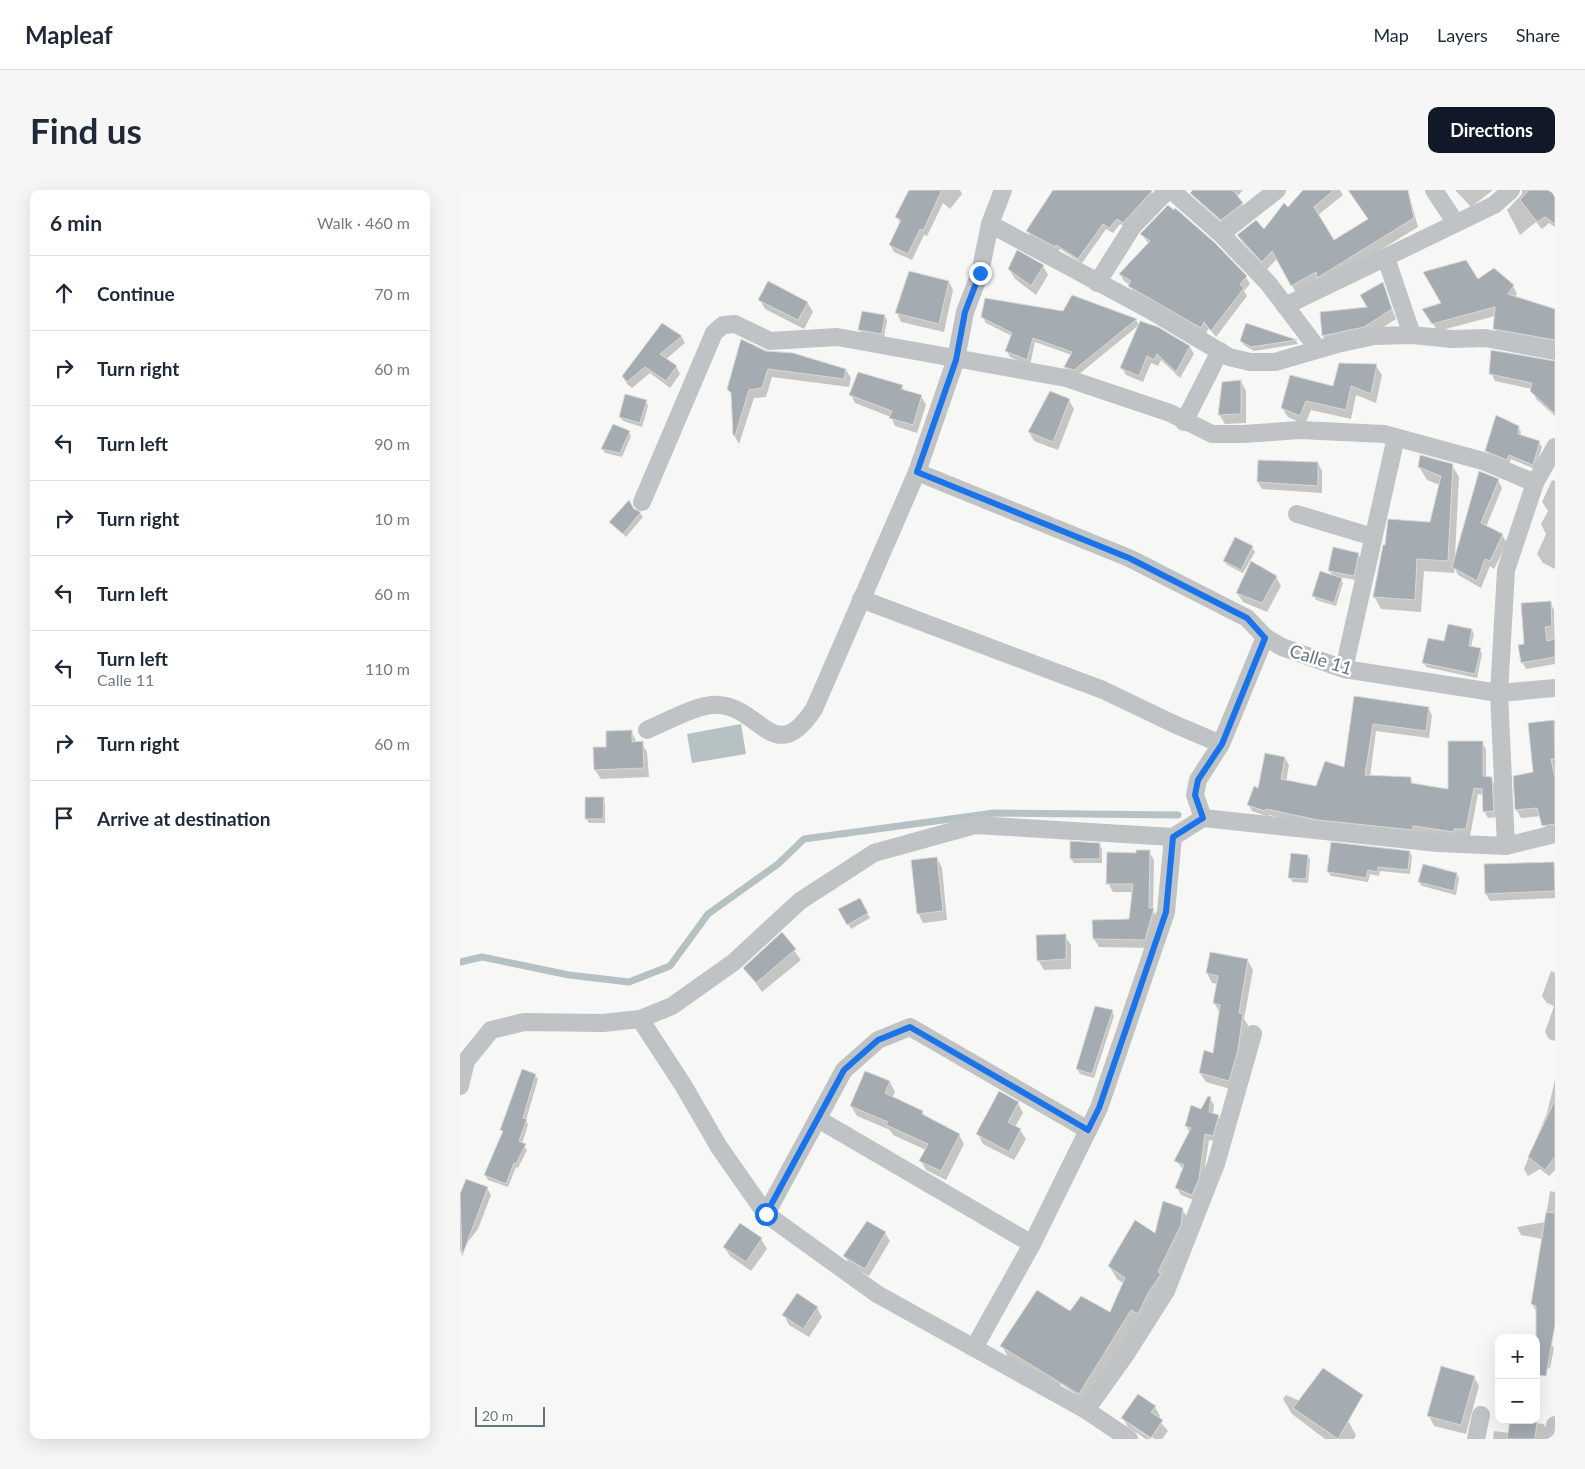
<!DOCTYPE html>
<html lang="en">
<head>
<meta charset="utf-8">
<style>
  :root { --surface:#fff; --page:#f6f6f7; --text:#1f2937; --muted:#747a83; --line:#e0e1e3; --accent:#111827 }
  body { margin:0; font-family:Lato,sans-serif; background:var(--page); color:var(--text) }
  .controls { position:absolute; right:15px; bottom:15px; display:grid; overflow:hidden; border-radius:10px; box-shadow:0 5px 20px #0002 }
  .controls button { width:45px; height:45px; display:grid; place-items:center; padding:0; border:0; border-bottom:1px solid var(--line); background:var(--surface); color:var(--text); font:25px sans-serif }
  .scale { position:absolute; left:15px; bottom:12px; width:70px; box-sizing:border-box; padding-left:5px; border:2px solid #66747c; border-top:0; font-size:14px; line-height:18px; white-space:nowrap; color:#66747c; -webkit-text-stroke:4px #fff; paint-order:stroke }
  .stop { position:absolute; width:15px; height:15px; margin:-11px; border:4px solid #1a73e8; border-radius:50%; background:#fff }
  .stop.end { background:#1a73e8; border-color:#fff; box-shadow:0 1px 5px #0008 }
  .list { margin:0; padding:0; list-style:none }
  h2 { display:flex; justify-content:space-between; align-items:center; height:65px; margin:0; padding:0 20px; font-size:21px }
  h2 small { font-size:16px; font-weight:400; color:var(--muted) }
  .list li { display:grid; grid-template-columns:32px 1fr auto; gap:15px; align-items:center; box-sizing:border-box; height:75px; padding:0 20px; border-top:1px solid var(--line) }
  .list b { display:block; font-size:19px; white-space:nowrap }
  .list p { margin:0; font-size:16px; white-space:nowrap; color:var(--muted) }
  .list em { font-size:16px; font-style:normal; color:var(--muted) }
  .icon { flex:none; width:28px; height:28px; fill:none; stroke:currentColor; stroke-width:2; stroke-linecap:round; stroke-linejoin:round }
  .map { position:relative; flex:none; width:1095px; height:1249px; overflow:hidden; border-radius:10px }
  header { display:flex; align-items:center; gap:30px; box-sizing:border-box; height:70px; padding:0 25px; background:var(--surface); border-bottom:1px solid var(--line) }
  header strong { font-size:24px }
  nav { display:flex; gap:28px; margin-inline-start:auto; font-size:18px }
  .intro { display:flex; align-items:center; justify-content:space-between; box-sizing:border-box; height:120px; padding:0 30px }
  h1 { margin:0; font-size:35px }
  .button { padding:12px 22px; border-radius:10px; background:var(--accent); color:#fff; font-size:18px; font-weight:700 }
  main { display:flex; gap:30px; padding:0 30px }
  aside { flex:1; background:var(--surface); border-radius:10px; box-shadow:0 5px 20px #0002 }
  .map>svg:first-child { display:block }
  .water { fill:#b6c1c4 }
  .shadow { fill:#0003 }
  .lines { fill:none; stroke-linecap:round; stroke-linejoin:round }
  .stream { stroke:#b6c1c4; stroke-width:7 }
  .building { fill:#a5acb1; stroke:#d9d9d7 }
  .street { stroke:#bfc3c6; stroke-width:18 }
  .route { stroke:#1a73e8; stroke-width:6 }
  .labels { text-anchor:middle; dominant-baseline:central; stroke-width:5; stroke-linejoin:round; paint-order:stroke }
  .street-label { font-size:18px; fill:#66747c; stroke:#fff }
</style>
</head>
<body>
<header>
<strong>Mapleaf</strong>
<nav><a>Map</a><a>Layers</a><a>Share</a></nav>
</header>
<div class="intro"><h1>Find us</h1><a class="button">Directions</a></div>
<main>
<aside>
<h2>6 min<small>Walk · 460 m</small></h2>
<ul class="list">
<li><svg class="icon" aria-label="ahead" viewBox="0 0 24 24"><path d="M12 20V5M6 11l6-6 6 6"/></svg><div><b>Continue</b></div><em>70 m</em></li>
<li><svg class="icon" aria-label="right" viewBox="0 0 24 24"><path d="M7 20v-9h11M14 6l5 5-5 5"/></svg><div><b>Turn right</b></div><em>60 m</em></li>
<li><svg class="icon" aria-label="left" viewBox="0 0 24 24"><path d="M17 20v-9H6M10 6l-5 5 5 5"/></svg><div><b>Turn left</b></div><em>90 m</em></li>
<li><svg class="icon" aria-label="right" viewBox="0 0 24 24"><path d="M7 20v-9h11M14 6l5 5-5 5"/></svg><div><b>Turn right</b></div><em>10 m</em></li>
<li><svg class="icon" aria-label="left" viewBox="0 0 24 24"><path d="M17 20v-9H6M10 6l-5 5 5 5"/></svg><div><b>Turn left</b></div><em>60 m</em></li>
<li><svg class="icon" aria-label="left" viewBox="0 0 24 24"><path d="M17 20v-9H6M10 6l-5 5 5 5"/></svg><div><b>Turn left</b><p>Calle 11</p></div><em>110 m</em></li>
<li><svg class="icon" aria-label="right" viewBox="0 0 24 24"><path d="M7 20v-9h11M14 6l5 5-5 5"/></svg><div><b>Turn right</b></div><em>60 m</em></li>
<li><svg class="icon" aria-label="arrive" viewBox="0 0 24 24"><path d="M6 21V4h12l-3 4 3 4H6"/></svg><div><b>Arrive at destination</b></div></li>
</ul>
</aside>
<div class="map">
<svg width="1095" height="1249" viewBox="0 0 1095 1249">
  <rect width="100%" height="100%" fill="#f7f7f5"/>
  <!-- water -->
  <polygon class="water" points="281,534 286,564 232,573 227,544"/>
  <!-- shadow -->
  <g class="shadow">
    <polygon points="450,0 500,0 502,4 490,19 483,13 467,46 464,45 452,70 434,62 430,55 440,33 437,27"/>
    <polygon points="595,0 690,0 694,7 666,37 660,34 653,43 646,39 622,73 600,59 598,62 571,47 567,41"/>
    <polygon points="735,0 783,0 777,7 785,19 765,35 735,8 732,3"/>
    <polygon points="845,0 880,0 883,5 858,25 874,52 909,30 918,0 948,0 958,37 863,95 836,103 818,68 807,79 783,53 778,45 804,41"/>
    <polygon points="995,0 1033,0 1011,17"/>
    <polygon points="1062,0 1090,0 1095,5 1095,37 1089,33 1082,39 1076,32 1060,45 1047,20 1062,4"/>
    <polygon points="682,45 786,87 790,94 784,101 787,106 756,147 749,138 745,145 673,103 670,95 664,91 660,84 689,54"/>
    <polygon points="583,76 588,85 576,105 555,89 549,79"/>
    <polygon points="1018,91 1053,96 1057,104 1054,108 1095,120 1095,158 1039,146 1034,138 1035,126 978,141 968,127 982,114"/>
    <polygon points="489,92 493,100 484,142 441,132 437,123"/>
    <polygon points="922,94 936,129 910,146 868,155 863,146 909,118"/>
    <polygon points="613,107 676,130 679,135 618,185 608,182 605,177 612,165 575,152 570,175 550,167 547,161 552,146 526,133 523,127 604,122"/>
    <polygon points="300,110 347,112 353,122 344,139 305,119"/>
    <polygon points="425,126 427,130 424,148 402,144 400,140"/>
    <polygon points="787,135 836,151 838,154 794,161 784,155 781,151"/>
    <polygon points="698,138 730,157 734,164 720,188 701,170 698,176 691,173 683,192 666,185 662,178"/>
    <polygon points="221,146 225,153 206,169 216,176 220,184 210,198 190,183 172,198 167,194 163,186"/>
    <polygon points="305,162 386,180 391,188 389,197 312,187 306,207 294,208 279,254 274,245 272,205 268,199"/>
    <polygon points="1095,172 1095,226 1076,209 1072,199 1035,191 1031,183"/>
    <polygon points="916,176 922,185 916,213 896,205 891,229 851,220 845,235 828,227 822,218 874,197"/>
    <polygon points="781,191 786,201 786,233 765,234 759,224"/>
    <polygon points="442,197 445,201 461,206 466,215 457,243 435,236 431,227 395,213 391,205"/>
    <polygon points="609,210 614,219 598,260 574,251 569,242"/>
    <polygon points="186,211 188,216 182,237 163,231 160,227"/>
    <polygon points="1058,237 1061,242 1060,246 1079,252 1082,257 1075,279 1051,269 1049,273 1029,265 1027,260"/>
    <polygon points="169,242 171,246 162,267 145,263 142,259"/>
    <polygon points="858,273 862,281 862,303 802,299 798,292"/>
    <polygon points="992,275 999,287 995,366 1038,290 1042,298 1026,337 1042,345 1047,353 1034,379 1030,376 1021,398 998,385 995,378 994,383 964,381 961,422 921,419 914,406 971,334 980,295 967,290 959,277"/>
    <polygon points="1092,290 1095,291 1095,379 1083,373 1077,364 1086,344 1081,334 1088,321 1082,312"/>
    <polygon points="173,320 180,323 183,327 166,347 151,332"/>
    <polygon points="792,357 795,362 783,383 767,375 765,371"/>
    <polygon points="898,364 901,368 896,390 879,387 883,393 876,416 856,410 854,406 873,387 869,380"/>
    <polygon points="816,387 821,396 807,422 783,412 777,403"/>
    <polygon points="1090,412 1094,420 1095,474 1066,479 1062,472 1065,455"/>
    <polygon points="1012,440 1014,444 1011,457 1020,459 1022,464 1017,488 966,477 964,473 985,453"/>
    <polygon points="895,508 968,518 972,525 969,548 916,541 910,587 950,588 954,595 989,601 1022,552 1026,559 1026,587 1031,588 1035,595 1037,627 1028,628 1024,621 1023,605 1018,604 1010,646 997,648 863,636 809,625 809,627 792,621 788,614 825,568 829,575 826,592 856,598 885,579"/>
    <polygon points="1095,531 1095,644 1088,644 1081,626 1061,628 1056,619 1075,582 1069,534"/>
    <polygon points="171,541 177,553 182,553 187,562 189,587 141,589 135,580 148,558"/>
    <polygon points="143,609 145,613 145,633 129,633 126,628"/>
    <polygon points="611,653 639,654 642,659 642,673 614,673 611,669"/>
    <polygon points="689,662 694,670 693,721 698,728 690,758 639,757 634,749 671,730 673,702 653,702 648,693 648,663"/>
    <polygon points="950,662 952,666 950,684 920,681 919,686 910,684 908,692 871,686 868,682"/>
    <polygon points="848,666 850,670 848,693 832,692 830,687"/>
    <polygon points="477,668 482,678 487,730 463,733 458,723"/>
    <polygon points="1093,673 1095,677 1095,708 1030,711 1026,704"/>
    <polygon points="997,684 999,688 996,705 962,696 959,692"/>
    <polygon points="399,709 410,728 391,739 380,720"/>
    <polygon points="322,744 341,770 302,802 285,778"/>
    <polygon points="605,746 611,755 611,779 584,780 578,770"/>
    <polygon points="788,771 793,780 784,829 788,835 782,870 774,900 746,892 740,883 754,864 760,823 754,813 758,794 752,793 747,783"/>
    <polygon points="1091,781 1095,783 1095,851 1089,849 1085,842 1094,816 1087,813 1082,806"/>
    <polygon points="652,821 654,826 634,888 620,884 617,879"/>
    <polygon points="406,883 430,892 435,902 432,908 462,922 466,928 499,945 504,954 486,990 466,980 461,971 466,960 433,945 430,940 397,926 391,916"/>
    <polygon points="75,885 78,889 66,930 68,935 62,954 67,960 58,978 56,977 48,997 28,990 25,985 43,942 42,940"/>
    <polygon points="1095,890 1095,980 1089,986 1080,979 1068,986 1064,979 1087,923"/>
    <polygon points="750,908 754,915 753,924 758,926 762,933 756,952 749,950 742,996 736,1011 721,1005 717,998 723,979 716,971 730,943 726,936 742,920"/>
    <polygon points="558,913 563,923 555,937 560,940 566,949 554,970 523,954 518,944"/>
    <polygon points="7,990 27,998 31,1005 18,1039 0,1062 0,1008"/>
    <polygon points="1090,1001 1095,1002 1095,1128 1076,1121 1072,1114 1082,1049 1061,1045 1057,1037 1085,1032"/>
    <polygon points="722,1019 730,1032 705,1093 629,1213 601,1194 597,1198 549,1169 542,1156 611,1123 651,1124 664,1094 657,1089 649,1076 696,1045"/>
    <polygon points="280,1034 301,1049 307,1059 291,1081 270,1066 264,1057"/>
    <polygon points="425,1043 430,1051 409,1086 389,1074 385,1066 397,1045"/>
    <polygon points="357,1118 362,1127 349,1147 329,1135 324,1125"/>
    <polygon points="1091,1154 1094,1158 1090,1178 1076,1175"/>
    <polygon points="1014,1187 1019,1196 1006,1244 974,1236 969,1226"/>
    <polygon points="826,1205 888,1231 896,1245 894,1249 865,1249 832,1224 823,1209"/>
    <polygon points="695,1217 700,1226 698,1229 708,1241 702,1249 695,1249 669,1231 669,1234 691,1249 686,1249 668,1237 663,1228"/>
    <polygon points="1051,1230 1084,1234 1091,1249 1033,1249 1034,1241 1049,1243"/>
  </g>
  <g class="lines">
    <!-- stream -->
    <polyline class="stream" points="0,772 22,767 109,785 169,792 210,776 248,724 318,674 344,649 534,623 718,625"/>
  </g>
  <!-- building -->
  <g class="building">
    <polygon points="449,0 482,0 463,41 460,39 448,64 429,55 441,30 435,27"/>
    <polygon points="593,0 692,0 692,1 663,33 657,29 649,38 643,34 618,69 596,55 595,57 566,41"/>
    <polygon points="733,0 773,0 783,13 761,30 730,3"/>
    <polygon points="843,0 874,0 854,17 874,50 908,29 888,0 948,0 954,28 857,88 856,82 831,96 812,61 802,72 777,45 796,30 804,39 824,13 828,17"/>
    <polygon points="1069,0 1095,0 1095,34 1085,27 1077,32 1060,10"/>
    <polygon points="708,15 714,20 715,18 754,52 787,86 780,94 784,98 751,141 744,132 741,138 668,96 671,91 659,84 690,51 680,44"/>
    <polygon points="557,60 584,75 571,96 548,79"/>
    <polygon points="1006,70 1018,89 1034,78 1054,95 1048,104 1095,119 1095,150 1033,139 1035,117 972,134 962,119 981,113 963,82"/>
    <polygon points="449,81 489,91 479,134 435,123"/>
    <polygon points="308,91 348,112 338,130 298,110"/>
    <polygon points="923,92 932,119 904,137 862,146 860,122 907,117 900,105"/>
    <polygon points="612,105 677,129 614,180 604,177 612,162 573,148 567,170 545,161 552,143 521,127 525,108 603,121"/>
    <polygon points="402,121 425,125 422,144 398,140"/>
    <polygon points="680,131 698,137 730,156 716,182 697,164 694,170 687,166 679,186 660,178"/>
    <polygon points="202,133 222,146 200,164 217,176 206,191 185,177 167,192 162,186"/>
    <polygon points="786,133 837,150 791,157 780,151"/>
    <polygon points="281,149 306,161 333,163 386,179 384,189 308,179 302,198 289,200 275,246 273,245 271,203 267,199"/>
    <polygon points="1031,160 1095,171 1095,224 1070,201 1072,193 1029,184"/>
    <polygon points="879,173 917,174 911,204 891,196 886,220 846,211 840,226 821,218 830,185 873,196"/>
    <polygon points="398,182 443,195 441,199 462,205 453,235 429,228 432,221 389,205"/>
    <polygon points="781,190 781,224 758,225 762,192"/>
    <polygon points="590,201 610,209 593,252 568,242"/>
    <polygon points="165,204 187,210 180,233 159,227"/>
    <polygon points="1036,225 1059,236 1058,244 1080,251 1073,275 1049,265 1047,270 1025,261"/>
    <polygon points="153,234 170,241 160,263 141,259"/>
    <polygon points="960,265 993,274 988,371 957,369 955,410 913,407 923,355 925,355 928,329 970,332 981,286 958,277"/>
    <polygon points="798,270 858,272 858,296 797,292"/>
    <polygon points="1019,281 1039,289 1021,333 1043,344 1030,371 1025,369 1017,391 992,377"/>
    <polygon points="169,310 174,319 181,322 163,344 149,332"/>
    <polygon points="775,347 793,356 781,380 763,371"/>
    <polygon points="873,357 899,363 894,386 868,381"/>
    <polygon points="791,371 817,386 802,413 776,403"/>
    <polygon points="860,381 882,388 874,413 852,406"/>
    <polygon points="1091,411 1092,436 1085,437 1087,451 1095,449 1095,467 1061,473 1058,455 1064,454 1061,413"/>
    <polygon points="988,434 1012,439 1009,456 1021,458 1015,484 962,473 968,448 984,451"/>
    <polygon points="894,506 969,517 966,541 913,534 905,585 951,587 951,593 988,599 988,551 1023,551 1023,586 1032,587 1034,621 1023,622 1022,599 1014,598 1006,639 994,639 994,642 953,636 953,640 858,630 806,619 805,621 787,615 794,596 798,598 805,563 825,567 821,589 856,596 865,571 884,577"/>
    <polygon points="1094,530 1095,569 1091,569 1095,588 1095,634 1082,636 1077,618 1055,620 1053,586 1073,582 1068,533"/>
    <polygon points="172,540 172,552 183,551 184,578 134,580 133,557 146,557 146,541"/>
    <polygon points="125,607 144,607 143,629 125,629"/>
    <polygon points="610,651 640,653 640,669 610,669"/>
    <polygon points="871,652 950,661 948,680 918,677 917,682 908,680 906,688 867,682"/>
    <polygon points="676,660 690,660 689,718 694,718 685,750 633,749 632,730 669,729 673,694 646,694 647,662 676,663"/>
    <polygon points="831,663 848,665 846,689 828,688"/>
    <polygon points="477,667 483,721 457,724 451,670"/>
    <polygon points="1094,672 1095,701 1025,704 1024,674"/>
    <polygon points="963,674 997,683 994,701 958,692"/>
    <polygon points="400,708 408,723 387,735 378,719"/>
    <polygon points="322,742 336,759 296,793 283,778"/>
    <polygon points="606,744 606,769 577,771 576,745"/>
    <polygon points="750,762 788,769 779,823 783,824 778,860 769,891 739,883 744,860 753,863 760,815 753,813 758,786 746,783"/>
    <polygon points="635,816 653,820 632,884 616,879"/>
    <polygon points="62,879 76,884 63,928 67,929 59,951 66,954 56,974 54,973 46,994 24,985 43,941 40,940"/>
    <polygon points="405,881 430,891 425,903 463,921 462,924 500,944 481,981 459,971 468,954 426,935 428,932 390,916"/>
    <polygon points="539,901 559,912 548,932 561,939 549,962 516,944"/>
    <polygon points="748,906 751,907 749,922 759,925 753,946 745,944 739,989 732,1005 715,998 724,975 714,971 731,938 725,936 731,915 741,919"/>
    <polygon points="1095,910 1095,967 1085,980 1068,967"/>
    <polygon points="6,989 28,997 2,1066 0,1004"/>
    <polygon points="703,1011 723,1018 721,1035 698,1082 701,1084 688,1103 678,1124 671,1120 619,1204 540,1156 577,1100 610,1121 621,1106 650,1122 665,1088 648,1076 675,1030 695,1043"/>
    <polygon points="1086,1022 1095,1023 1095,1135 1086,1186 1076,1185 1076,1116 1071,1114"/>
    <polygon points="407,1031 426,1042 405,1079 383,1066"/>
    <polygon points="280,1033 302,1048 286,1072 263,1057"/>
    <polygon points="337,1103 358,1117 343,1139 322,1125"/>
    <polygon points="981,1176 1015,1186 1001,1235 967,1226"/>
    <polygon points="863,1178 903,1205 878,1249 833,1218"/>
    <polygon points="678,1204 696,1216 691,1222 703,1230 691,1248 661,1228"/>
    <polygon points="1050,1230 1077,1232 1075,1249 1047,1249"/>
  </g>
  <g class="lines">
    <!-- street -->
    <g class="street">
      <polyline points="543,0 530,34 690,120 769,167 790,172 815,172 877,154 914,146 952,145 992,149 1025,148 1095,161"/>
      <polyline points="711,0 761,44 808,93 858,159"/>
      <polyline points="974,0 995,32"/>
      <polyline points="761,44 817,0"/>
      <polyline points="926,68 952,145"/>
      <polyline points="637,93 673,36 708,0"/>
      <polyline points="825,116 1034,15 1051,0"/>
      <polyline points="724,232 760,161"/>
      <polyline points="457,282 669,368 787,428 805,447 822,457 884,479 1039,503 1095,498"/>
      <polyline points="182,312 254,143 263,135 275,134 310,151 377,147 606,188 710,223 752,244 783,244 840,240 924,244 1023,271 1075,293"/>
      <polyline points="837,324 913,347"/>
      <polyline points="401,409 643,500 714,534 761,554"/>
      <polyline points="884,479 936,247"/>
      <path d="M187 540C206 532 239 513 259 515 301 518 315 578 354 519L457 282 496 169 505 122 520 83 530 34"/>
      <polyline points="743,628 735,605 738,590 761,554 805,447"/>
      <polyline points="1046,656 1039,503 1046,380 1075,293 1095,257"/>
      <polyline points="180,829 223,895 259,957 306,1024 417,1104 626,1220 669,1249"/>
      <polyline points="0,896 6,871 31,840 64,832 143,833 180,829 212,816 274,772 340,711 414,663 515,635 713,647 743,628 978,653 1046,656 1095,644"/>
      <polyline points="358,929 572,1054"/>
      <polyline points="306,1024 384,880 418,850 450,837 628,940"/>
      <polyline points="514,1158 572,1054 639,918 706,722 713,647"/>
      <polyline points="626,1220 666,1164 706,1101 756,974 793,844"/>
      <polyline points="1016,1249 1021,1225"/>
      <polyline points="1093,1249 1095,1235"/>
    </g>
  </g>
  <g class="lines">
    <!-- route -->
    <polyline class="route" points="306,1024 384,880 418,850 450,837 628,940 639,918 706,722 713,647 743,628 735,605 738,590 762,554 805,448 787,428 669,368 457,282 496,170 505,122 520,83"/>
  </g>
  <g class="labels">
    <!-- street labels -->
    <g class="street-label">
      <text transform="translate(861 469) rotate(17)">Calle 11</text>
    </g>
  </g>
</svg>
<div class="controls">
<button>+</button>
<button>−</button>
</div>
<div class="scale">20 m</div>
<div class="stop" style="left:306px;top:1024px"></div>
<div class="stop end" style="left:520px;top:83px"></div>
</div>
</main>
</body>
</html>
